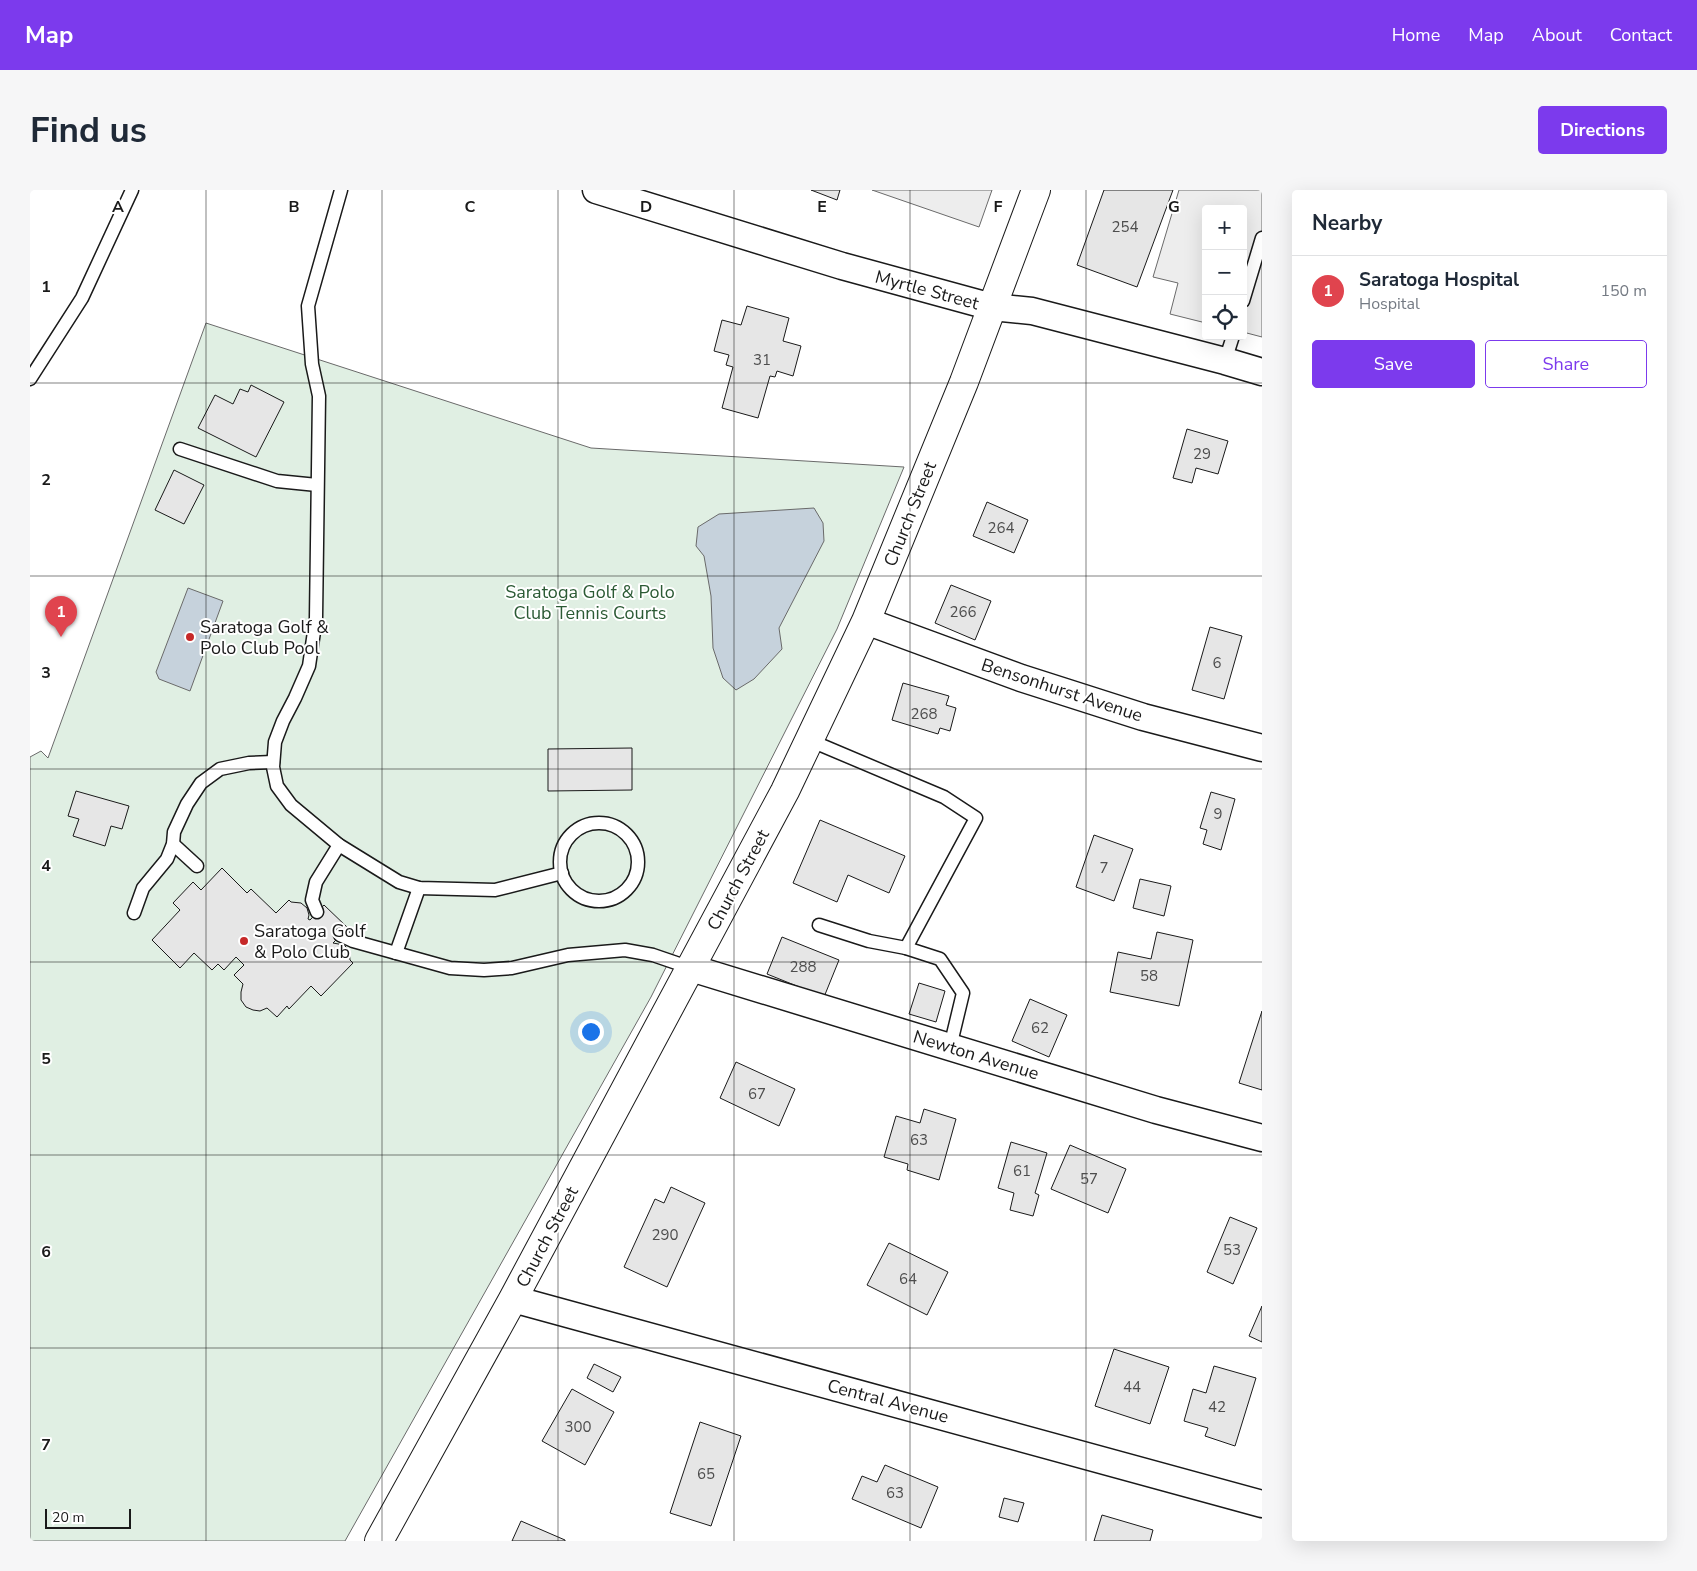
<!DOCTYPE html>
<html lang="en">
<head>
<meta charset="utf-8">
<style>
  :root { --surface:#fff; --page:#f6f6f7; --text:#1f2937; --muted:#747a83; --line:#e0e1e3; --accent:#7c3aed }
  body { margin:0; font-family:"Nunito Sans",sans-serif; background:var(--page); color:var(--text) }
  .controls { position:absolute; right:15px; top:15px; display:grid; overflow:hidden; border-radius:5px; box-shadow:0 5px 20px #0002 }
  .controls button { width:45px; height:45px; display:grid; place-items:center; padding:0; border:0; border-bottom:1px solid var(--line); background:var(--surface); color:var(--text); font:25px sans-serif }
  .scale { position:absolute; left:15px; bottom:12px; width:86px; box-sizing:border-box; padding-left:5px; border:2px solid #1a1a1a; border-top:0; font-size:14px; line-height:18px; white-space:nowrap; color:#1a1a1a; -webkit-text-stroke:4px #fff; paint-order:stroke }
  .you { position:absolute; left:560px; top:841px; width:18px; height:18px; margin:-12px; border:4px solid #fff; border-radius:50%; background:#1a73e8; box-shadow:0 0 0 8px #1a73e833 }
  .badge { display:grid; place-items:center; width:32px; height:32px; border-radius:50%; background:var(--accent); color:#fff; font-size:16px; font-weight:700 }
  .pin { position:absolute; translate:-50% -41px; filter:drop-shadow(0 1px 2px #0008) }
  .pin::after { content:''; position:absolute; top:26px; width:18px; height:15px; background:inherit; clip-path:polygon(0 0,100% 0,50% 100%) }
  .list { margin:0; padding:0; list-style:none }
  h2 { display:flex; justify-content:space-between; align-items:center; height:65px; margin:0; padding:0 20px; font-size:21px }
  h2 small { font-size:16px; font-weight:400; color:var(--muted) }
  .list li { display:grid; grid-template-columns:32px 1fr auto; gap:15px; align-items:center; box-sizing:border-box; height:70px; padding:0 20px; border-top:1px solid var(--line) }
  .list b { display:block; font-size:19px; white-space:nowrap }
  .list p { margin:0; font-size:16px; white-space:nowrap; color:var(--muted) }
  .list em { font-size:16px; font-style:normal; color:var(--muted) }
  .actions { display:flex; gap:10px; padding:15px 20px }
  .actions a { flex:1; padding:11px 0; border:1px solid var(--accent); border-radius:5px; text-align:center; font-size:18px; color:var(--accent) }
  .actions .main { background:var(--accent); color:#fff }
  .icon { flex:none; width:28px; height:28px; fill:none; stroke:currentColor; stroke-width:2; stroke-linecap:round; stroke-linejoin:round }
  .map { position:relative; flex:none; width:1232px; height:1351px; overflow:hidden; border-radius:5px }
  header { display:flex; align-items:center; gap:30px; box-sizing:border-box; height:70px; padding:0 25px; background:var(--accent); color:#fff }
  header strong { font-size:24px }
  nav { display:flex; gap:28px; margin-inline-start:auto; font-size:18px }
  .intro { display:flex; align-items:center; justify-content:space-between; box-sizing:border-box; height:120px; padding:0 30px }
  h1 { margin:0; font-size:35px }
  .button { padding:12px 22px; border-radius:5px; background:var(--accent); color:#fff; font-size:18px; font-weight:700 }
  main { display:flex; gap:30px; padding:0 30px }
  aside { flex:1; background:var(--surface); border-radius:5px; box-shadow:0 5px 20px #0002 }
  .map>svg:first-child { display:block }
  .green { fill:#e0efe3; stroke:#6a6a6a }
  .parking { fill:#ededed; stroke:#6a6a6a }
  .water { fill:#c6d2dc; stroke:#6a6a6a }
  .building { fill:#e6e6e6; stroke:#1a1a1a }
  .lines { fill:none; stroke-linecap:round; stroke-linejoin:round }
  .lane-casing { stroke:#1a1a1a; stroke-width:15 }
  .street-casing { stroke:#1a1a1a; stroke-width:29 }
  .secondary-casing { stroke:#1a1a1a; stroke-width:30 }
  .lane { stroke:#fff; stroke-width:12 }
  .street { stroke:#fff; stroke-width:26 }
  .secondary { stroke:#fff; stroke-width:28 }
  .grid { fill:none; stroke:#1a1a1a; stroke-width:1; stroke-opacity:0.55 }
  .poi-dot { fill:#c62828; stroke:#fff; stroke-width:2 }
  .labels { text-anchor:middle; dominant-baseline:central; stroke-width:4; stroke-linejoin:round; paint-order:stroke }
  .number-label { font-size:15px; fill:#4d4d4d }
  .street-label { font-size:18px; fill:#1a1a1a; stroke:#fff }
  .park-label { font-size:18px; fill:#2b5a34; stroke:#fff }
  .poi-label { font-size:18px; fill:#1a1a1a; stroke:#fff; text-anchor:start }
  .grid-label { font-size:16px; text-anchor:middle; font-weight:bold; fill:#1a1a1a; stroke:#fff; stroke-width:4; stroke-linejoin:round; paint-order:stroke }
</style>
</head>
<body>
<header>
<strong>Map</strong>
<nav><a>Home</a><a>Map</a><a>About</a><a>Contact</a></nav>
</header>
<div class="intro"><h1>Find us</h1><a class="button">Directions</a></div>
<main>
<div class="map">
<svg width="1232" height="1351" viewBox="0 0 1232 1351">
  <rect width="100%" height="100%" fill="#fff"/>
  <!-- green -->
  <polygon class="green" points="176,133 561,258 874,277 807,439 621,807 315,1351 0,1351 0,567 11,561 18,568"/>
  <!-- parking -->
  <g class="parking">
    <polygon points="842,0 962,0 949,37"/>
    <polygon points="1149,0 1232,0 1232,147 1213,142 1213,19 1176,19 1176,133 1140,124 1148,93 1123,87"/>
  </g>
  <!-- water -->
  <g class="water">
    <polygon points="784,318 793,333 794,351 749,438 752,459 724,489 706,500 693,488 683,458 681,406 674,366 666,356 668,337 689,324"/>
    <polygon points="158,398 193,411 160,501 129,489 126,482"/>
  </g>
  <!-- building -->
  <g class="building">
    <polygon points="781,0 810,0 807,10"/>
    <polygon points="1074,0 1143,0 1107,97 1047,75"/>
    <polygon points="717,116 759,128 753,151 771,156 763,186 747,181 745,187 740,186 728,228 692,218 703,177 696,175 699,165 684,161 692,130 711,135"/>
    <polygon points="221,195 254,212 226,267 168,238 185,205 203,214 210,199 218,202"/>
    <polygon points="1157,239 1198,251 1188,284 1166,278 1162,293 1143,288"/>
    <polygon points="144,280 174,295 154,334 125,320"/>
    <polygon points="957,312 998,330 984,363 943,346"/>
    <polygon points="921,395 961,411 945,450 905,433"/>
    <polygon points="1180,437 1212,446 1194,509 1162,500"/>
    <polygon points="873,493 919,506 916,515 926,518 920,541 910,538 908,544 862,530"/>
    <polygon points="602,558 602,600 518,601 518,559"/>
    <polygon points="46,601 99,616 92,639 81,636 75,656 43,646 49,629 38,626"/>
    <polygon points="1181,602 1205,609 1191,660 1173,654 1177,640 1170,638"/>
    <polygon points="790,630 875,666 859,703 818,685 807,712 763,693"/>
    <polygon points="1064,645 1103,659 1084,711 1046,697"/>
    <polygon points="192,678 217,703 221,699 246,723 259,710 261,712 271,713 277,718 279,725 278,729 280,730 294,715 318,738 303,753 314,755 319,760 320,770 323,773 291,806 281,796 259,819 257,816 247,827 237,818 230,821 223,820 216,817 211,810 211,802 213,794 204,785 214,775 206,767 194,780 188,774 182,780 164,763 150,778 122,750 150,720 143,713 163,692 171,700"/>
    <polygon points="1110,689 1141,696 1134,726 1103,718"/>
    <polygon points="1127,742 1163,750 1149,816 1080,802 1088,762 1121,769"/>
    <polygon points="752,747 809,770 794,807 737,784"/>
    <polygon points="889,793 915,801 906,832 879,824"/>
    <polygon points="1000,809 1037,825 1019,867 982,851"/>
    <polygon points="1232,821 1232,900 1209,893"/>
    <polygon points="706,872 765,899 749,936 690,908"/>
    <polygon points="894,919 926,929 909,990 877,980 878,974 854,967 866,926 890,933"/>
    <polygon points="981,952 1017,963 1005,1003 1009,1005 1003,1026 980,1020 984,1003 968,998"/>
    <polygon points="1040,955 1096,979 1078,1023 1021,999"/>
    <polygon points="641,997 675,1013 637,1097 594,1077 625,1009 634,1013"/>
    <polygon points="1200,1027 1227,1038 1203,1094 1177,1082"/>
    <polygon points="859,1053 918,1082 897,1125 837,1095"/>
    <polygon points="1232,1116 1232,1152 1219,1146"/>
    <polygon points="1084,1159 1139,1177 1120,1234 1065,1216"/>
    <polygon points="564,1174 591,1187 583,1202 557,1188"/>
    <polygon points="1184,1176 1226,1188 1205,1256 1175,1246 1178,1238 1154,1231 1163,1199 1176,1203"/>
    <polygon points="542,1199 584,1222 555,1275 512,1251"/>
    <polygon points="670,1232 711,1246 681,1336 640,1323"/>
    <polygon points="855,1275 908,1297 891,1338 822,1309 832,1286 847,1292"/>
    <polygon points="974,1308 994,1313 988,1332 969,1327"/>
    <polygon points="1072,1325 1123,1340 1120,1351 1064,1351"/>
    <polygon points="491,1331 535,1350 535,1351 482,1351"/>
  </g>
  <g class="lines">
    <!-- lane casing -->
    <g class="lane-casing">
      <g id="lane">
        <polyline points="311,0 278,116 282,174 289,206 286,428 279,476 265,508 253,531 245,552 243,577 247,596 261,615 309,655 369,692 389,698 465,700 532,683"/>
        <polyline points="1213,111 1232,48"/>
        <polyline points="1195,171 1203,146"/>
        <polyline points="0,189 52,108 102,0"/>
        <polyline points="150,259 247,291 287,295"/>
        <polyline points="779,550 914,607 946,628 876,758 910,769 933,803 920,857"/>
        <circle cx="569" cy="672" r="39"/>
        <polyline points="143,654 167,676"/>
        <polyline points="287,722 282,710 286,692 309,655"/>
        <polyline points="104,723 113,698 137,669 143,654 144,642 157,614 171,593 190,579 219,573 243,572"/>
        <polyline points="789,735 839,751 876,758"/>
        <polyline points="310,745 323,751 420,778 454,780 482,778 538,765 595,760 623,765 661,778"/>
        <polyline points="366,763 389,698"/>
      </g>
    </g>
    <!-- street casing -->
    <g class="street-casing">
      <g id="street">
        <polyline points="566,0 812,76 962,117 1002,121 1195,171 1232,182"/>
        <polyline points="836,431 991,488 1113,527 1232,558"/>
        <polyline points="661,778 1126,920 1232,948"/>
        <polyline points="483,1109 1232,1314"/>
      </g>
    </g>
    <!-- secondary casing -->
    <g class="secondary-casing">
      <polyline id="secondary" points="349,1351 483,1109 755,601 836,431 934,192 1006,0"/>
    </g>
    <!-- lane -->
    <use href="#lane" class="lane"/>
    <!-- street -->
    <use href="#street" class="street"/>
    <!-- secondary -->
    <use href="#secondary" class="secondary"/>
  </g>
  <!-- grid -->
  <path class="grid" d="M176 0V1351M352 0V1351M528 0V1351M704 0V1351M880 0V1351M1056 0V1351M0 193H1232M0 386H1232M0 579H1232M0 772H1232M0 965H1232M0 1158H1232"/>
  <!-- markers -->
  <g class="poi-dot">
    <circle cx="160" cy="447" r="5"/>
    <circle cx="214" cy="751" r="5"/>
  </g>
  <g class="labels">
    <!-- number labels -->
    <g class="number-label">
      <text x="1095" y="37">254</text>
      <text x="732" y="170">31</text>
      <text x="1172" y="264">29</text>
      <text x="971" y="338">264</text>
      <text x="933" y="422">266</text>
      <text x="1187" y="473">6</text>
      <text x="894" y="524">268</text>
      <text x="1188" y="624">9</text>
      <text x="1074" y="678">7</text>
      <text x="773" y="777">288</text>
      <text x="1119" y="786">58</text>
      <text x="1010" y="838">62</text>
      <text x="727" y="904">67</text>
      <text x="889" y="950">63</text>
      <text x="992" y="981">61</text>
      <text x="1059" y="989">57</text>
      <text x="635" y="1045">290</text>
      <text x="1202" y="1060">53</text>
      <text x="878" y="1089">64</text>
      <text x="1102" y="1197">44</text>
      <text x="1187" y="1217">42</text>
      <text x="548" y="1237">300</text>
      <text x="676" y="1284">65</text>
      <text x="865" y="1303">63</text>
    </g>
    <!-- street labels -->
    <g class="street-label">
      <text transform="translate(897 100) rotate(15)">Myrtle Street</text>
      <text transform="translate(880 324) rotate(-68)">Church Street</text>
      <text transform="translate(1032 500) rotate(18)">Bensonhurst Avenue</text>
      <text transform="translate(708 690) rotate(-62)">Church Street</text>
      <text transform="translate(946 865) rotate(17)">Newton Avenue</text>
      <text transform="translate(517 1047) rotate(-62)">Church Street</text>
      <text transform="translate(858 1211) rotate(15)">Central Avenue</text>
    </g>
    <!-- park labels -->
    <g class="park-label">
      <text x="560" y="402">Saratoga Golf &amp; Polo<tspan x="560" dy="21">Club Tennis Courts</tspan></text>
    </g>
    <!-- poi labels -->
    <g class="poi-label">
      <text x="170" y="437">Saratoga Golf &amp;<tspan x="170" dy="21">Polo Club Pool</tspan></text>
      <text x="224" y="741">Saratoga Golf<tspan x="224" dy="21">&amp; Polo Club</tspan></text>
    </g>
  </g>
  <g class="grid-label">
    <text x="88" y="22">A</text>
    <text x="264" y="22">B</text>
    <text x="440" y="22">C</text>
    <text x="616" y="22">D</text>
    <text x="792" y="22">E</text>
    <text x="968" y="22">F</text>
    <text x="1144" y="22">G</text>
    <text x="16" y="102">1</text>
    <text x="16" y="295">2</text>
    <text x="16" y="488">3</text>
    <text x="16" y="681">4</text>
    <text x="16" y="874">5</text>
    <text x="16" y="1067">6</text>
    <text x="16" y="1260">7</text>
  </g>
</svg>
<div class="controls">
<button>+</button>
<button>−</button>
<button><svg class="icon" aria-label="locate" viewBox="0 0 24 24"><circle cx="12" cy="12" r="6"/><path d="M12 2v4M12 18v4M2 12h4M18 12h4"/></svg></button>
</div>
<div class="scale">20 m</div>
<div class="you"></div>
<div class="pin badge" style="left:31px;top:447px;background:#e0444e">1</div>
</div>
<aside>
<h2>Nearby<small></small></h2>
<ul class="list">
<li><span class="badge" style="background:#e0444e">1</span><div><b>Saratoga Hospital</b><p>Hospital</p></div><em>150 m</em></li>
</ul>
<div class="actions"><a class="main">Save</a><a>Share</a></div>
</aside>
</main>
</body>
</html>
